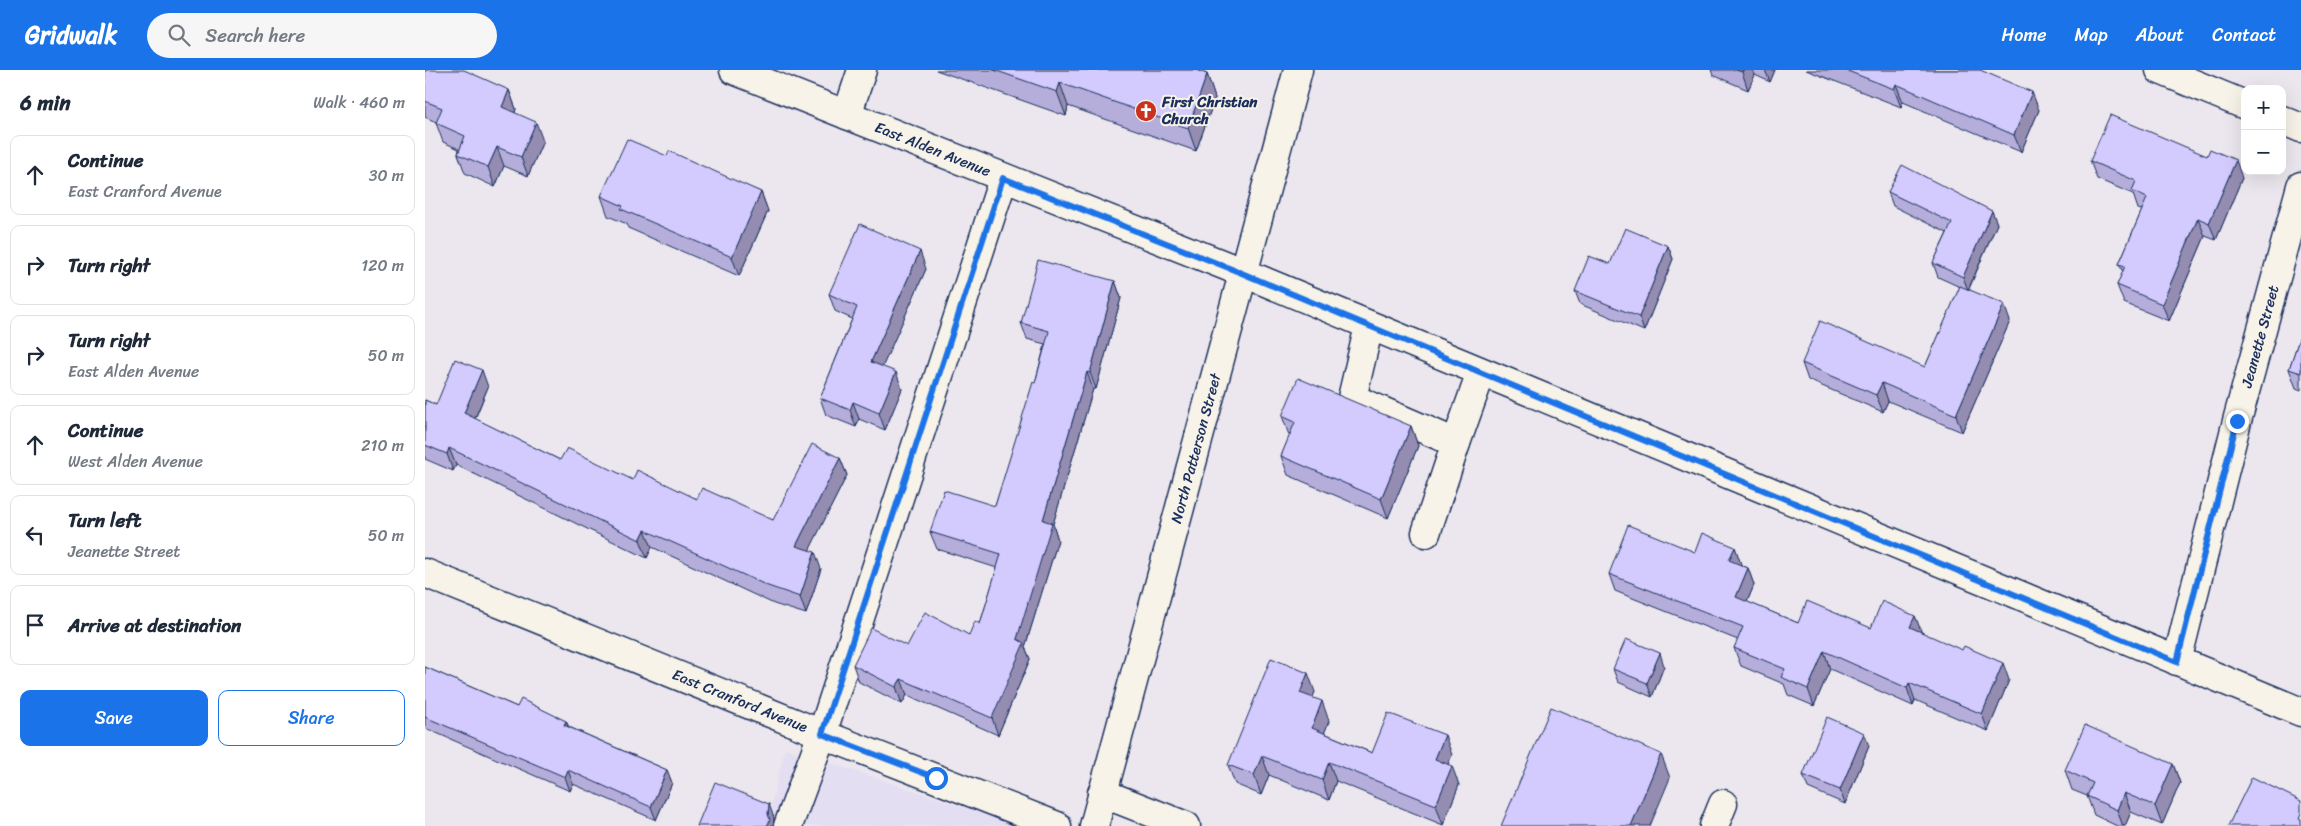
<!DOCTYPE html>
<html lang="en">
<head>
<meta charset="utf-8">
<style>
  :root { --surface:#fff; --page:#f6f6f7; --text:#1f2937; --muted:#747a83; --line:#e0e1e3; --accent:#1a73e8 }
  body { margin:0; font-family:Sriracha,sans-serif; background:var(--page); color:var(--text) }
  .controls { position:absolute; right:15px; top:15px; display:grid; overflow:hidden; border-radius:10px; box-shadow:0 5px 20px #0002 }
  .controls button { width:45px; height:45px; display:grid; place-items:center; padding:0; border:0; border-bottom:1px solid var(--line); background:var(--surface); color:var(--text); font:25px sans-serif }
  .stop { position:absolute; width:15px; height:15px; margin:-11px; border:4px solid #1a73e8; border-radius:50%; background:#fff }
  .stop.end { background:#1a73e8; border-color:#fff; box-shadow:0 1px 5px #0008 }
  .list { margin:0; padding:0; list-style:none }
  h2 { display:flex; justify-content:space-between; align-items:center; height:65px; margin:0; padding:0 20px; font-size:21px }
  h2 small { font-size:16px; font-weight:400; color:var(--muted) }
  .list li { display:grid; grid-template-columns:32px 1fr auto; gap:15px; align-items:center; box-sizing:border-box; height:80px; margin:0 10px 10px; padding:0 10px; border:1px solid var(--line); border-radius:10px }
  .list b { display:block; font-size:19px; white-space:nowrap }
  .list p { margin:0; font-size:16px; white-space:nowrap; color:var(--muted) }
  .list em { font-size:16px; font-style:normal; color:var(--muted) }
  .actions { display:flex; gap:10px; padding:15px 20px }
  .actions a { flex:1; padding:11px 0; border:1px solid var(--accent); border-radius:10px; text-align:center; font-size:18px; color:var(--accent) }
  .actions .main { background:var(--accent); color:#fff }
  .icon { flex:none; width:28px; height:28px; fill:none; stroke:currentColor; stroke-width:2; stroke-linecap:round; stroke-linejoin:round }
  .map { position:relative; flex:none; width:1876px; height:756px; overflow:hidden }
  header { display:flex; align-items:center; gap:30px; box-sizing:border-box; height:70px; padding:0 25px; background:var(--accent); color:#fff }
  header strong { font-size:24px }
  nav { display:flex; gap:28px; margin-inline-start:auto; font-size:18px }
  .search { width:350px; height:45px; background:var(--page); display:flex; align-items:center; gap:12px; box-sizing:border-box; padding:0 18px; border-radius:28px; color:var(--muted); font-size:19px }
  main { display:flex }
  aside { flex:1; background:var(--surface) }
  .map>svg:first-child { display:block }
  .built { fill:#e4def2 }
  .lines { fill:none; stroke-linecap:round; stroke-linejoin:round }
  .minor-casing { stroke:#1b2f5e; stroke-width:31 }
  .major-casing { stroke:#1b2f5e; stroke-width:31 }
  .minor { stroke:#f7f3e8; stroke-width:28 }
  .major { stroke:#f7f3e8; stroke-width:28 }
  .wall { fill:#b5aeda; stroke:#1b2f5e }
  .shaded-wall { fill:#948db1; stroke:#1b2f5e }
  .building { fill:#d3cafd; stroke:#1b2f5e }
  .route { stroke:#1a73e8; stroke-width:6 }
  .labels { text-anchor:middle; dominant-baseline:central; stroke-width:4; stroke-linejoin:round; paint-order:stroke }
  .poi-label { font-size:15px; font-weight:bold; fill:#1b2f5e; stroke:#f7f3e8; text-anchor:start }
  .street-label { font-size:15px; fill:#1b2f5e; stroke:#f7f3e8 }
</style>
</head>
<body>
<header>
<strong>Gridwalk</strong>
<div class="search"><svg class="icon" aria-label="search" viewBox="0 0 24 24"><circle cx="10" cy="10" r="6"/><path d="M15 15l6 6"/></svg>Search here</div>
<nav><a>Home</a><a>Map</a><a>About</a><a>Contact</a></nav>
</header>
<main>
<aside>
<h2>6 min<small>Walk · 460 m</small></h2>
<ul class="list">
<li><svg class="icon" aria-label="ahead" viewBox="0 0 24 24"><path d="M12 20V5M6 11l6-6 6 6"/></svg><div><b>Continue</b><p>East Cranford Avenue</p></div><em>30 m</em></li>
<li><svg class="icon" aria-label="right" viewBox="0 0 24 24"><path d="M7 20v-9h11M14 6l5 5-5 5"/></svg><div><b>Turn right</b></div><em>120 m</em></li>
<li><svg class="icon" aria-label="right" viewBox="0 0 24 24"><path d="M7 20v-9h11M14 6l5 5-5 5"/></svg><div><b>Turn right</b><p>East Alden Avenue</p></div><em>50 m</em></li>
<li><svg class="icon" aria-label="ahead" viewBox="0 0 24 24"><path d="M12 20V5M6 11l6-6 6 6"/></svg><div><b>Continue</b><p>West Alden Avenue</p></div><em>210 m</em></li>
<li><svg class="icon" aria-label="left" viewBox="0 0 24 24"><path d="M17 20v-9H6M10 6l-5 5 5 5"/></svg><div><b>Turn left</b><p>Jeanette Street</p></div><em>50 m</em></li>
<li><svg class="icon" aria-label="arrive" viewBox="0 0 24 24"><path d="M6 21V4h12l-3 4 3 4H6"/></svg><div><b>Arrive at destination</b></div></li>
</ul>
<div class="actions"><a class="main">Save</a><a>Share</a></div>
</aside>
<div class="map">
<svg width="1876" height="756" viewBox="0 0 1876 756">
  <rect width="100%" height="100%" fill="#ece7ee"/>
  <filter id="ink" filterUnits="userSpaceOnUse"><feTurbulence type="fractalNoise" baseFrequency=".02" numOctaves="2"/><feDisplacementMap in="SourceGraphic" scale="10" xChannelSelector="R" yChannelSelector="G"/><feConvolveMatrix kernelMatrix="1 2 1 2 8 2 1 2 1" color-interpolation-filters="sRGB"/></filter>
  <g filter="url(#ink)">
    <!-- built -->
    <polygon class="built" points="360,678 597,756 341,756"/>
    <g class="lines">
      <!-- minor casing -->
      <g class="minor-casing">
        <g id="minor">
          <path id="s1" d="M309 0 819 203 1876 642"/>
          <polyline points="1735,0 1820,35"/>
          <polyline points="422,45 437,0"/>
          <polyline points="1857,50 1876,58"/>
          <polyline points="944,256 927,328 1031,373 1001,463"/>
          <polyline points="1031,373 1056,303"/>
          <path id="s2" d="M0 503 397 664 632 756"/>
          <path id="s3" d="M1752 591 1812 351 1876 116"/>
          <polyline points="677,723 761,756"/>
          <polyline points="363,756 397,664 578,109"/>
          <polyline points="1289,756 1298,734"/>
        </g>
      </g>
      <!-- major casing -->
      <g class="major-casing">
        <g id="major">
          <path id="s4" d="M669 756 873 0"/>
        </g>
      </g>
      <!-- minor -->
      <use href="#minor" class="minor"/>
      <!-- major -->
      <use href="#major" class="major"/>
    </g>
    <!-- wall -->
    <g class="wall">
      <polygon points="0,0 84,20 91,39 90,43 118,71 103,106 79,96 70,117 40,103 33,84 34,79 18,72 11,53 11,52 0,47"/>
      <polygon points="511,0 771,0 782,4 790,28 771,81 643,36 641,46"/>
      <polygon points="1286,0 1350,0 1345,12 1330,5 1323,20 1288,5"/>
      <polygon points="1381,0 1555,0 1614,40 1596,82 1478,32 1476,37"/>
      <polygon points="242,86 336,122 343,141 314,206 203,158 202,154 183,146 176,126"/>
      <polygon points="1665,91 1817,108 1791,170 1780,166 1744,251 1699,233 1692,215 1698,202 1694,194 1717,140 1713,139 1708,124 1672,109"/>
      <polygon points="1463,122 1567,141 1572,154 1544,219 1585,251 1537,362 1463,331 1458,342 1383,310 1377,293 1500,297 1535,217 1513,207 1508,193 1522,163 1468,136"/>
      <polygon points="1243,176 1248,189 1219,261 1155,234 1150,221 1185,194"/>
      <polygon points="501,199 457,297 477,319 460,360 434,349 431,357 401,345 395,328 427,249 410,241 404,224"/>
      <polygon points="690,211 696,228 671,319 668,319 628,454 633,470 600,577 605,589 573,665 482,625 477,634 434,612 428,595 482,576 544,565 555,554 572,498 512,479 505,462 570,436 610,313 620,274 602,269 596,253"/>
      <polygon points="1876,263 1876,320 1871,318 1864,299"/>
      <polygon points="63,317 50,349 135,390 348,450 415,388 422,405 384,480 396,499 381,544 349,534 227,477 222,488 31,395 28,401 0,389 0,330 11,335"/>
      <polygon points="857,346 986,356 993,376 963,448 863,405 856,386 865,366 864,365"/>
      <polygon points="1310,477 1316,495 1323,498 1329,515 1322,532 1373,553 1446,558 1490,546 1496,562 1584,610 1563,661 1490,630 1488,636 1405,599 1389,636 1363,625 1359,614 1316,596 1309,578 1313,570 1190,521 1184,504 1270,482"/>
      <polygon points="1239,596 1227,627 1193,612 1188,599"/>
      <polygon points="0,597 92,637 141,651 144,657 242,700 247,713 231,750 148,714 145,721 0,658"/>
      <polygon points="890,622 887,628 904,651 899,663 947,683 1027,685 1023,694 1034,715 1018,755 911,711 904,730 844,705 836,725 810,714 803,695"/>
      <polygon points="1444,676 1420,734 1383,718 1378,705"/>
      <polygon points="1748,694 1755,713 1737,755 1706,742 1700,756 1692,756 1669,745 1662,726 1647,720 1640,700"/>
    </g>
    <!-- shaded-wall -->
    <g class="shaded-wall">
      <polygon points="1318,0 1328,0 1330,5 1323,20 1317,2"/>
      <polygon points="1340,0 1350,0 1345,12"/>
      <polygon points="782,4 790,28 771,81 763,58"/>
      <polygon points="635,13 643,36 641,46 632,22"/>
      <polygon points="1471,14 1478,32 1476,37 1469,19"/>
      <polygon points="84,20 91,39 84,56 77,37"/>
      <polygon points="1607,22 1614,40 1596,82 1589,65"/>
      <polygon points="111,52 118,71 103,106 96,87"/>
      <polygon points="72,77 79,96 70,117 63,97"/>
      <polygon points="1811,90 1817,108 1791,170 1784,153"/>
      <polygon points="336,122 343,141 314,206 307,187"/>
      <polygon points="1567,141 1572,154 1543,220 1538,207"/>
      <polygon points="1773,148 1780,166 1744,251 1737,234"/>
      <polygon points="1243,176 1248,189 1219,261 1214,247"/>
      <polygon points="495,181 501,199 452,309 446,292"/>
      <polygon points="690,211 696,228 671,319 665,303"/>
      <polygon points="1579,234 1585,251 1537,362 1531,345"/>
      <polygon points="57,300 63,317 45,360 39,343"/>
      <polygon points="471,302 477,319 460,360 454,343"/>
      <polygon points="662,302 668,319 628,454 633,470 600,577 605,589 573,665 567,648 592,569 618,450"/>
      <polygon points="1457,313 1463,331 1458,342 1451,325"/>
      <polygon points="428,332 434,349 431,357 425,340"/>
      <polygon points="986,356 993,376 963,448 956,429"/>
      <polygon points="24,378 31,395 28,401 22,384"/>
      <polygon points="415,388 422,405 378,493 371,476"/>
      <polygon points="220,460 227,477 222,488 215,470"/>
      <polygon points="1310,477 1316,494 1311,508 1304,490"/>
      <polygon points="390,482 396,499 381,544 375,527"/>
      <polygon points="1323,498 1329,515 1317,544 1311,527"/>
      <polygon points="1490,546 1497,563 1485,557"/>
      <polygon points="1399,581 1405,599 1389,636 1383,619"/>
      <polygon points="1235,583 1239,596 1227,627 1222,613"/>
      <polygon points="1578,593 1584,610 1563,661 1557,644"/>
      <polygon points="883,603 890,622 882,642 875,623"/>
      <polygon points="476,609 482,625 477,634 471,617"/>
      <polygon points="1484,613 1490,630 1488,636 1482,618"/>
      <polygon points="897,631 904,651 894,677 887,658"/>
      <polygon points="141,651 146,664 139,655"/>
      <polygon points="1439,663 1444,676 1420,734 1415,720"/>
      <polygon points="1020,665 1027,685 1017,708 1010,689"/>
      <polygon points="1236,684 1245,708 1225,756 1206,756"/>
      <polygon points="837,686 844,705 836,725 829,705"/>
      <polygon points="904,692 911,711 904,730 897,710"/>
      <polygon points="1748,694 1755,713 1737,755 1730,736"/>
      <polygon points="1027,696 1034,715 1018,755 1011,735"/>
      <polygon points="143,700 148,714 145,721 140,707"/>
      <polygon points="242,700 247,713 231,750 226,737"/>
      <polygon points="1699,723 1706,742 1700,756 1698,756 1692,740"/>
      <polygon points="344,734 349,748 348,756 342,756 343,744"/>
    </g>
    <!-- building -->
    <g class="building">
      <polygon points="0,0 39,0 84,20 77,37 111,52 96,87 72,77 63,97 33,84 40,66 11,53 17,38 0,31"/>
      <polygon points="569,0 771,0 782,4 763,58 635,13 632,22"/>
      <polygon points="1311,0 1318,0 1317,2"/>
      <polygon points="1420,0 1555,0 1607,22 1589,65 1471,14 1469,19"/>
      <polygon points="1685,45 1782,86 1785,79 1811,90 1784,153 1773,148 1737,234 1692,215 1700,196 1694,194 1722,128 1707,121 1711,111 1665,91"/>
      <polygon points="202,69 242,86 244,81 336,122 307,187 196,139 198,136 176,126"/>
      <polygon points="1477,95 1567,141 1538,207 1508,193 1527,153 1463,122"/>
      <polygon points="435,154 495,181 446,292 471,302 454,343 428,332 425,340 395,328 432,237 404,224"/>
      <polygon points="1200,158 1243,176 1214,247 1150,221 1164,186 1185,194"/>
      <polygon points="613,190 690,211 665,303 662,302 618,450 627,453 592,569 599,573 567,648 476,609 471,617 428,595 446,558 482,576 500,542 544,565 550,551 555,554 576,484 505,462 519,420 570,436 608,312 610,313 624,261 596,253"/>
      <polygon points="1535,216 1579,234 1531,345 1457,313 1451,325 1377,293 1395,251 1500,297"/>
      <polygon points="1876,263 1876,303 1864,299"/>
      <polygon points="30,289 57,300 39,343 135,390 142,378 208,410 212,400 272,429 277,418 348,450 387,374 415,388 371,476 390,482 375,527 343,516 220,460 215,470 24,378 22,384 0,375 0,330 11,335"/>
      <polygon points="873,308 986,356 956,429 856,386 870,352 857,346"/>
      <polygon points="1203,455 1270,482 1277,463 1310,477 1304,490 1323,498 1311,527 1373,553 1382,531 1446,558 1457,531 1490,546 1485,557 1537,580 1539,576 1578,593 1557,644 1484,613 1482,618 1399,581 1383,619 1356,607 1360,599 1309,578 1318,557 1184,504"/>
      <polygon points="1201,569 1235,583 1222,613 1188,599"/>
      <polygon points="846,588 883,603 875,623 897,631 887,658 947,683 963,643 1020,665 1010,689 1027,696 1011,735 904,692 897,710 837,686 829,705 803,695"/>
      <polygon points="0,597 92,637 96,629 141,651 139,655 242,700 226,737 143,700 140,707 0,647"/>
      <polygon points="1126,637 1236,684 1206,756 1076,756"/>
      <polygon points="1402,647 1439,663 1415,720 1378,705"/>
      <polygon points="1660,655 1748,694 1730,736 1699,723 1692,740 1662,726 1668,713 1640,700"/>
      <polygon points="1827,707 1876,731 1876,743 1874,748 1876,749 1876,756 1803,756"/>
      <polygon points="290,712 344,734 343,744 345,750 342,756 272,756"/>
    </g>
  </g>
  <g class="lines" filter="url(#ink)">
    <!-- route -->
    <polyline class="route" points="511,708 397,664 578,108 819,204 1752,592 1812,351"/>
  </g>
  <!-- icons -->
  <defs>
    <g id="church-disc" transform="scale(1.125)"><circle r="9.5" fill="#c8321e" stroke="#f7f3e8"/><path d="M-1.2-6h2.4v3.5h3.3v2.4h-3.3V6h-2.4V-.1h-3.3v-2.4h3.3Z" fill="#fff"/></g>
  </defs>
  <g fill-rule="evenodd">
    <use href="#church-disc" x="721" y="41"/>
  </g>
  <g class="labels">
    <!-- poi labels -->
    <g class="poi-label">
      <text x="737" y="32">First Christian<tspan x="737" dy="17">Church</tspan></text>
    </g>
    <!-- street labels -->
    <g class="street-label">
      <text stroke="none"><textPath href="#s1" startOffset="214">East Alden Avenue</textPath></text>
      <text stroke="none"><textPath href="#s3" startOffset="335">Jeanette Street</textPath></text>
      <text stroke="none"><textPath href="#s4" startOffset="391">North Patterson Street</textPath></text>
      <text stroke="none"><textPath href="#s2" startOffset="340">East Cranford Avenue</textPath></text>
    </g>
  </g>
</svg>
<div class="controls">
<button>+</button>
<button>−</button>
</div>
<div class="stop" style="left:511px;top:708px"></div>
<div class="stop end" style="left:1812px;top:351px"></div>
</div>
</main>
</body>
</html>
